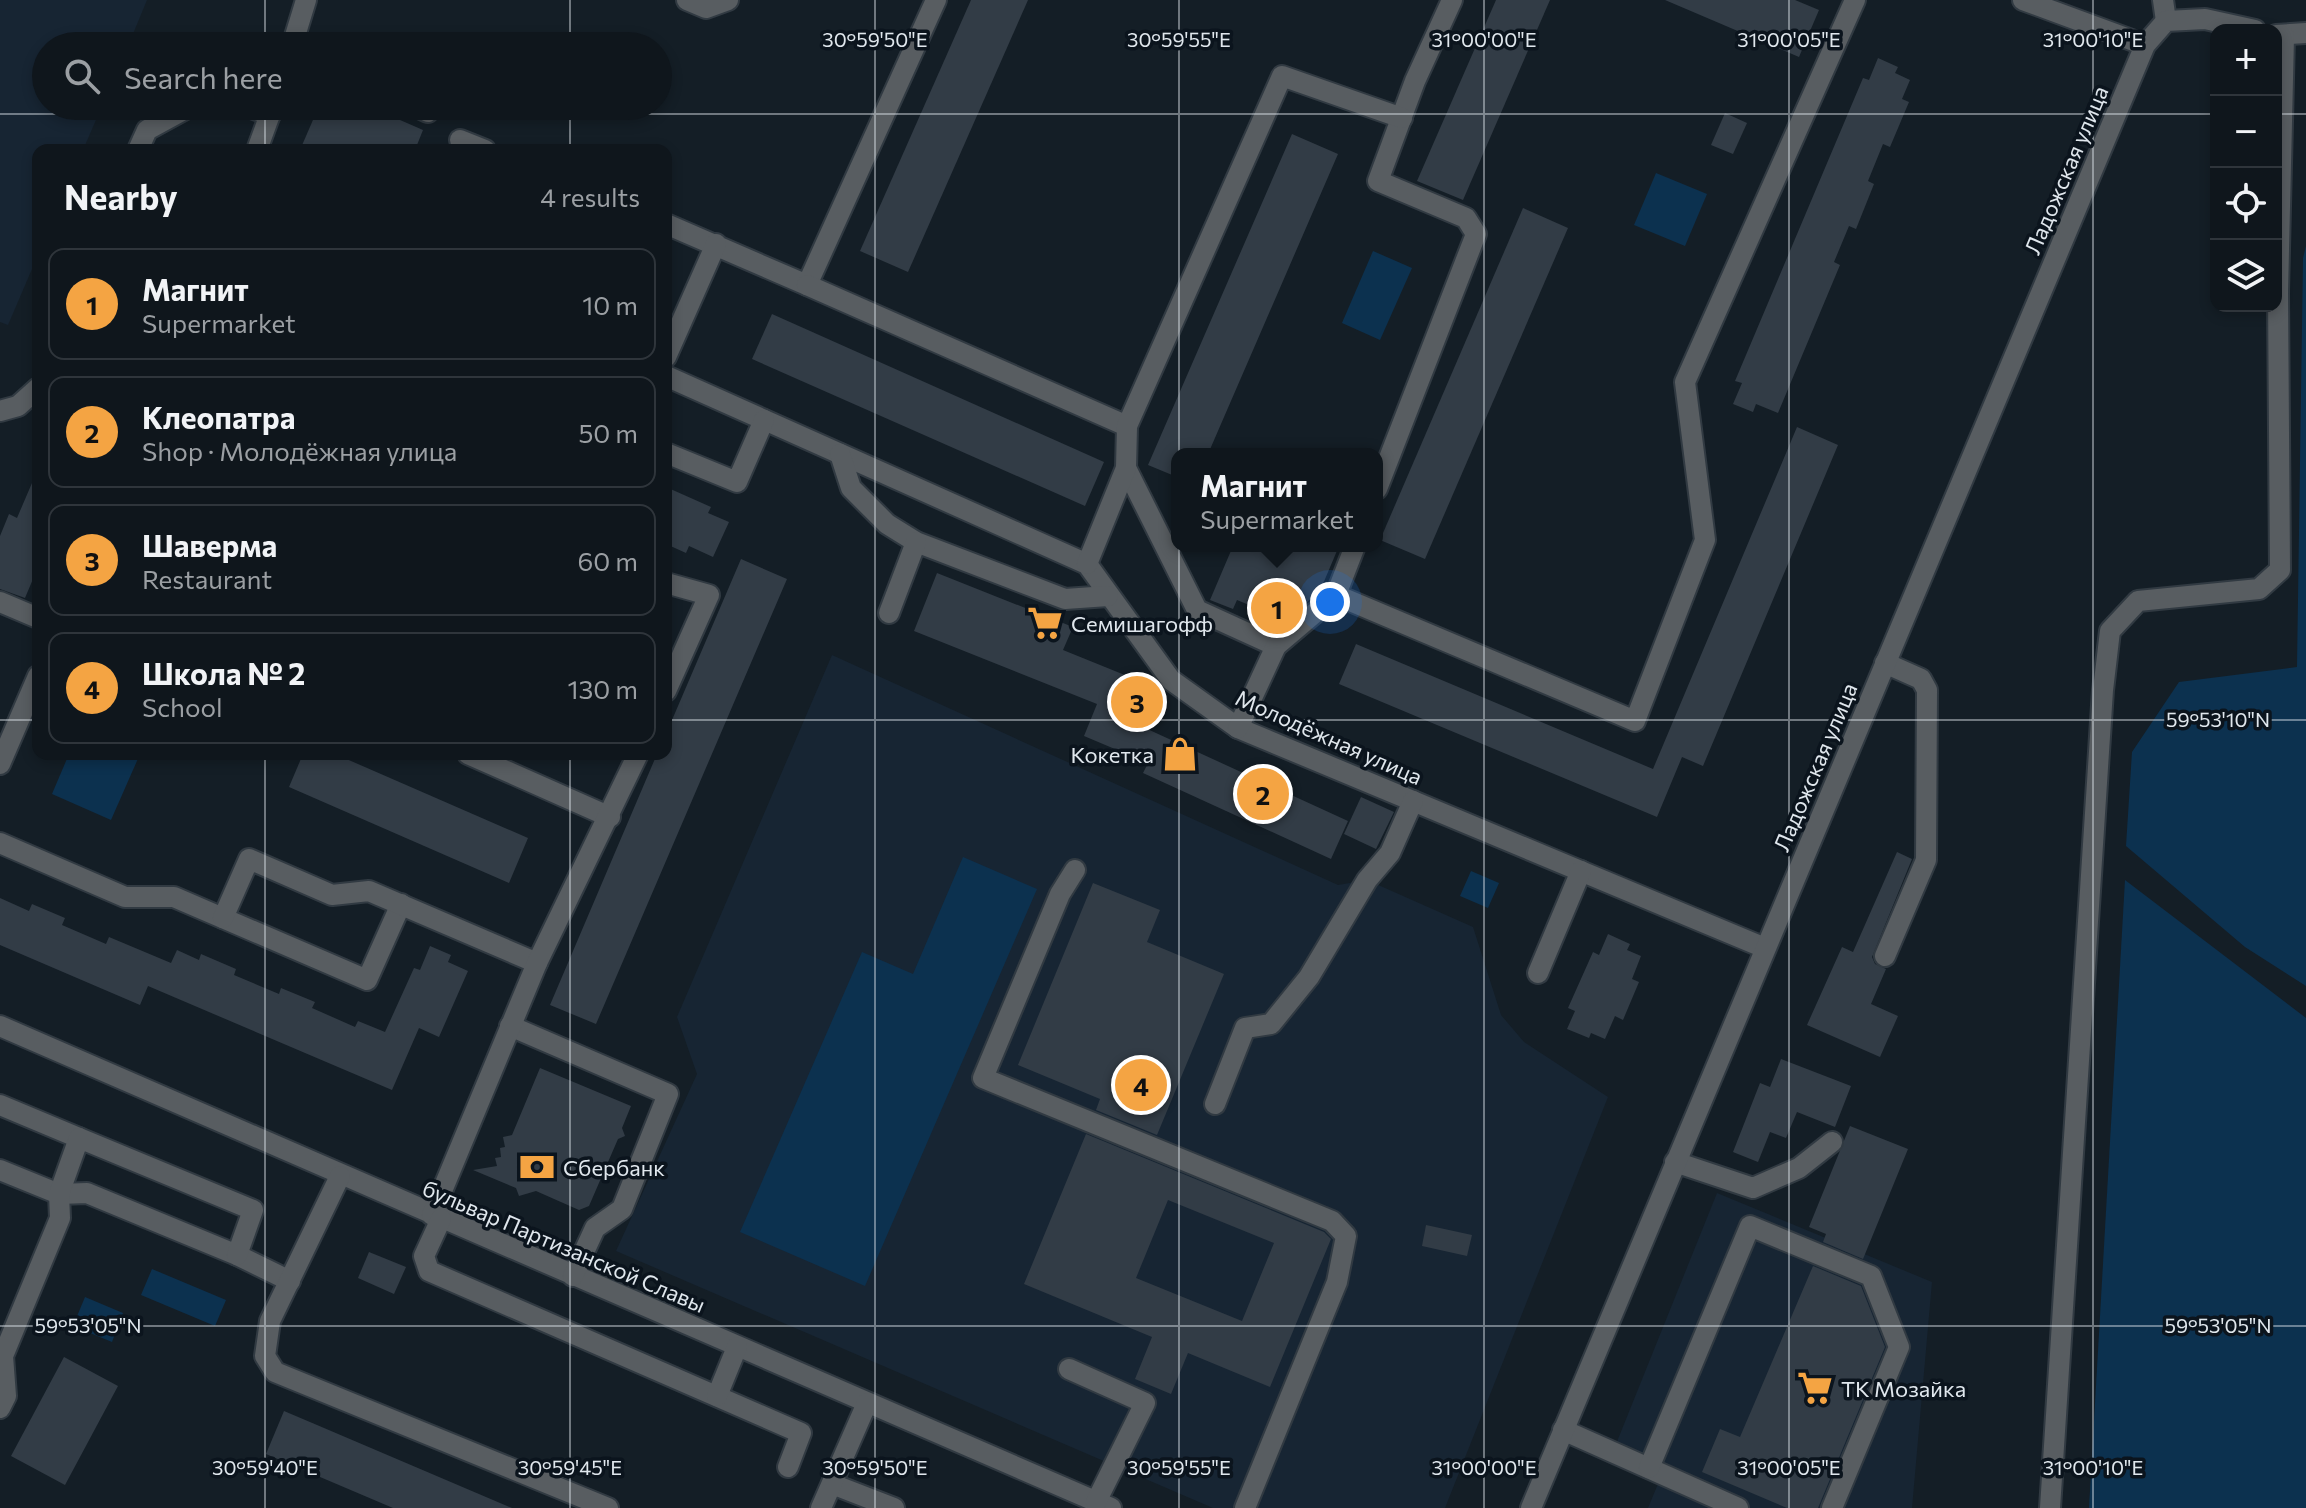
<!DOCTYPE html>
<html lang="en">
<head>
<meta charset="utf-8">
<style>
  :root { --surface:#0f161c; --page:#181f25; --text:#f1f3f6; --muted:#9b9fa3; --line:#2f353b; --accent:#f4a443 }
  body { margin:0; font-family:Commissioner,sans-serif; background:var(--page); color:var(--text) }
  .controls { position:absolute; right:24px; top:24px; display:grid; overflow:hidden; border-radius:16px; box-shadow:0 4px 12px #0003 }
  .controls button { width:72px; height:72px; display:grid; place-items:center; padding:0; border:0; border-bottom:2px solid var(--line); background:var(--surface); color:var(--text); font:40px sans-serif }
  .you { position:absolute; left:1330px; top:602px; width:28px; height:28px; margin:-20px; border:6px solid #fff; border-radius:50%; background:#1a73e8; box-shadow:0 0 0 12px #1a73e833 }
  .badge { display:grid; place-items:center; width:52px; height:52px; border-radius:50%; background:var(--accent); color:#111; font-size:26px; font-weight:700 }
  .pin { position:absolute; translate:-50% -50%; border:4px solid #fff; box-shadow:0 2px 8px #0006 }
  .popup { position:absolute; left:1171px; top:448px; width:212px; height:104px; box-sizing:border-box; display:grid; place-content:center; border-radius:16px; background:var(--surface); filter:drop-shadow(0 2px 6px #0005); font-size:26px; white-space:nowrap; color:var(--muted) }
  .popup b { font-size:30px; color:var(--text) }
  .popup::after { content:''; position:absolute; left:50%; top:100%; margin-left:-16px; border:16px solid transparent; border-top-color:var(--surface) }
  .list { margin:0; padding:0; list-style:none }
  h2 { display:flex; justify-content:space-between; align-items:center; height:104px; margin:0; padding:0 32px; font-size:34px }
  h2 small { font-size:26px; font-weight:400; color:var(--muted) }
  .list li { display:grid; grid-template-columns:52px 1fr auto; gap:24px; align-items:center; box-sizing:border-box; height:112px; margin:0 16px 16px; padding:0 16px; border:2px solid var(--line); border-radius:16px }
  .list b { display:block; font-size:30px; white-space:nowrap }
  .list p { margin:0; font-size:26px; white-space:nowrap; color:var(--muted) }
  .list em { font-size:26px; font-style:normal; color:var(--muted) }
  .icon { flex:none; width:44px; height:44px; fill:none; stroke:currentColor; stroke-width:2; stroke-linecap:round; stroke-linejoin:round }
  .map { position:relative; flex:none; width:2306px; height:1508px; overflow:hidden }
  .search { position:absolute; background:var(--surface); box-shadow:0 4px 12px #0003; left:32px; top:32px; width:640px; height:88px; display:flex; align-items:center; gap:20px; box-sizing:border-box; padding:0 28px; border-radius:44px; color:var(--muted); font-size:30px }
  .panel { position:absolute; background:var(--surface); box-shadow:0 4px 12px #0003; left:32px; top:144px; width:640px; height:616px; border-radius:16px }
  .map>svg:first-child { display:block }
  .built { fill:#172533 }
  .green { fill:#0c314f }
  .building { fill:#323c46; fill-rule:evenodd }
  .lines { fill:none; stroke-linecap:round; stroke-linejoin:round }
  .minor-casing { stroke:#313a42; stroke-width:24 }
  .minor { stroke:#585d61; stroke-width:20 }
  .ticks { fill:none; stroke:#e0e7ed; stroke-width:2; stroke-opacity:0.45 }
  .labels { text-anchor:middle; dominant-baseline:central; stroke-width:7; stroke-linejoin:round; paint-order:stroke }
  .street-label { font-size:22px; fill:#e0e7ed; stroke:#0b141d }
  .poi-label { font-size:22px; fill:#e0e7ed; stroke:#0b141d; text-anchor:start }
  .ticks-label { font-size:20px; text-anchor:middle; fill:#e0e7ed; stroke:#0b141d; stroke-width:7; stroke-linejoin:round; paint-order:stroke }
</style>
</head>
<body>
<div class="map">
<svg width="2306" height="1508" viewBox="0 0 2306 1508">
  <rect width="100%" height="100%" fill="#141e26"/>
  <!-- built -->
  <g class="built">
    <polygon points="0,0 147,0 128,46 46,46 46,106 102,106 83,150 38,150 38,255 8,325 0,322"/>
    <polygon points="832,655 1338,885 1367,880 1473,927 1501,1015 1524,1042 1608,1097 1445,1508 1213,1508 616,1251 697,1074 677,1017"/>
    <polygon points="1717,1193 1932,1282 1912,1508 1648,1508 1660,1479 1610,1459"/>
  </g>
  <!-- green -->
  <g class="green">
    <polygon points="1656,173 1707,194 1685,246 1634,225"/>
    <polygon points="2306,246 2306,986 2245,947 2126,846 2132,752 2179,682 2297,667 2303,258"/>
    <polygon points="1373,251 1412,268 1380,340 1342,323"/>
    <polygon points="69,754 140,754 111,820 52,794"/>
    <polygon points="963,857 1037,889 865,1286 740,1232 862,952 913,974"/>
    <polygon points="1471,871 1499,883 1488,908 1460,896"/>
    <polygon points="2125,880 2306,1018 2306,1508 2089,1508"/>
    <polygon points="152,1269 226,1300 215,1326 141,1295"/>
    <polygon points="85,1297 123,1313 112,1342 73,1326"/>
  </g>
  <!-- building -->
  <g class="building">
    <polygon points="971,0 1028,0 908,272 860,251"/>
    <polygon points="1496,0 1550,0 1463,200 1417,181"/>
    <polygon points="1665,0 1795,0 1819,10 1799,57"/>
    <polygon points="1878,58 1898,67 1895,73 1910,80 1902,99 1909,102 1890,147 1883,144 1868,181 1874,184 1856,229 1849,226 1834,262 1840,265 1778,413 1756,404 1753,412 1733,404 1742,383 1735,381 1863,78 1869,80"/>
    <polygon points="319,106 368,106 423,130 415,150 300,150"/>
    <polygon points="1725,113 1747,123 1733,154 1711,145"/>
    <polygon points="1292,134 1338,154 1208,454 1177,454 1177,477 1148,465"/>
    <polygon points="1523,208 1568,228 1425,559 1380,540"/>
    <polygon points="772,314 1104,462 1085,506 752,359"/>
    <polygon points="1797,427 1838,445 1703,766 1682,757 1657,817 1339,684 1356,644 1653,769"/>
    <polygon points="38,469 38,582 33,579 25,598 0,589 0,536 9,514 17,518"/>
    <polygon points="666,487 711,507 708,513 729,522 713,557 689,546 686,553 666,544"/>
    <polygon points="1233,546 1339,546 1320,591 1307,602 1292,596 1283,619 1237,600 1233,609 1210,600"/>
    <polygon points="741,559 787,579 596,1024 550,1005 657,754 666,754 666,734"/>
    <polygon points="937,573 1073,627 1063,650 1147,684 1132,722 1348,821 1331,859 1143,773 1148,763 1084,736 1097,704 914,631"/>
    <polygon points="303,754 335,754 528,838 509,883 289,787"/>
    <polygon points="1361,797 1394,812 1376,849 1344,834"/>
    <polygon points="1897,852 1912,859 1872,957 1875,964 1886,969 1871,1004 1898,1016 1880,1057 1807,1025 1842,947 1853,952"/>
    <polygon points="1093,883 1160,910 1147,942 1224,974 1157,1135 1096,1110 1100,1099 1018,1065"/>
    <polygon points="0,898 29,911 32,904 65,918 62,925 106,944 109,937 171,963 177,950 199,960 201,954 236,969 234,975 279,994 281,988 315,1002 312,1008 355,1027 358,1021 385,1032 414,968 420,970 430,946 451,955 448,962 468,971 439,1037 419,1028 392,1090 148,986 140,1005 0,945"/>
    <polygon points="1608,934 1630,944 1627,950 1641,956 1632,979 1639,982 1623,1020 1615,1016 1605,1039 1591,1033 1589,1038 1567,1029 1575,1011 1568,1008 1593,952 1599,955"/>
    <polygon points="1781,1059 1851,1086 1835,1127 1797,1112 1786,1138 1770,1132 1758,1162 1733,1152 1760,1083 1770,1087"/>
    <polygon points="540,1068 631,1106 622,1128 625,1136 618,1139 589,1206 579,1210 536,1191 519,1196 516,1188 473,1170 497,1166 495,1158 501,1157 500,1148 505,1147 503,1137 512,1135"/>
    <polygon points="1850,1126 1908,1149 1863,1259 1823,1242 1826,1234 1809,1227"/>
    <path d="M1086 1134 1324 1232 1331 1239 1270 1387 1188 1353 1171 1394 1135 1379 1152 1337 1024 1284ZM1168 1200 1274 1243 1242 1321 1136 1278Z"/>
    <polygon points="1426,1225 1472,1235 1467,1256 1422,1246"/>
    <polygon points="369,1252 406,1267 394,1294 358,1278"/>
    <polygon points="1813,1266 1861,1286 1885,1347 1818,1508 1787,1508 1702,1472 1720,1429 1740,1437"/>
    <polygon points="64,1357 118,1386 65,1485 11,1456"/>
    <polygon points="284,1411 317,1425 512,1508 393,1508 266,1454"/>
  </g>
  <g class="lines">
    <!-- minor casing -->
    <g class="minor-casing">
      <g id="minor">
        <polyline points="687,0 706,8 728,0"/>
        <polyline points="2023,0 2145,45"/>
        <polyline points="2163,0 2166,21"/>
        <polyline points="2276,35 2306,33"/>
        <polyline points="292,46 306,0"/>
        <polyline points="246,106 270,115"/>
        <polyline points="415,106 428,112"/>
        <polyline points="460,140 485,150"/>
        <polyline points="138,150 147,130 191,106"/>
        <polyline points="257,150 273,106"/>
        <polyline points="666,224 807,285 936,0"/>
        <polyline points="807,285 1127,426"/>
        <polyline points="666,357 716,244"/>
        <polyline points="666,376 1087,564 1171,680 1238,728 1765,948"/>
        <polyline points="0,411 18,406 38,388"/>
        <polyline points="666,453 737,482 764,420"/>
        <polyline points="840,454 851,488 887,524 916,542 1065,599 1108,596"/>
        <polyline points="1126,468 1197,610 1276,646"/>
        <polyline points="1377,489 1476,234 1466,218 1378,181 1415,81 1452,0"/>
        <polyline points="1087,564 1126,468 1127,426 1282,76 1402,118"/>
        <polyline points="666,583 709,595 666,691"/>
        <polyline points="1336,595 1355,546"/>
        <polyline points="0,602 38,618"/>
        <polyline points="889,613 916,542"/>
        <polyline points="1238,728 1276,646 1336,595 1635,721 1705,540 1685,382 1855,0"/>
        <polyline points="468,754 610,817"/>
        <polyline points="0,764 38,676"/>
        <polyline points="0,843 125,897 174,897 367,980 401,904"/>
        <polyline points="1075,870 1060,894 983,1078 1332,1221 1346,1236 1337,1282 1245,1508"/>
        <polyline points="223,918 249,859 332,895 369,891 537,963"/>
        <polyline points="1885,956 1926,860 1927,690 1921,679 1885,663"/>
        <polyline points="1538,973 1581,871"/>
        <polyline points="0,1026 1111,1508"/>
        <polyline points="510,1026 668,1094 622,1209 595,1228 573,1276"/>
        <polyline points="1215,1104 1245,1028 1271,1024 1309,977 1367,880 1390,853 1413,801"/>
        <polyline points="0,1105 79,1138"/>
        <polyline points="1675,1162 1753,1188 1799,1168 1832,1142"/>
        <polyline points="0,1170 59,1194 87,1193 237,1255 290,1281"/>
        <polyline points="340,1176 270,1321 265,1356 275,1372 608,1508"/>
        <polyline points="432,1215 537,963 638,754"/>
        <polyline points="441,1219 424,1256 429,1271 801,1433 788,1467"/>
        <polyline points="1069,1369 1145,1403 1096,1502"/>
        <polyline points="717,1396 737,1347"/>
        <polyline points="0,1408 6,1396 3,1356 60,1218 59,1194 79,1138 253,1210 237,1255"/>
        <polyline points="1563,1430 1738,1508"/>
        <polyline points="1649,1468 1750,1226 1871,1276 1899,1347 1832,1508"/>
        <polyline points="832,1484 894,1508"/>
        <polyline points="821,1508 867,1403"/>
        <polyline points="1531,1508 2145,45 2166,21 2205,19 2255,30"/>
        <polyline points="2050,1508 2103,690 2110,631 2138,601 2259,589 2280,570 2278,292 2284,36"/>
      </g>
    </g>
    <!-- minor -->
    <use href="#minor" class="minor"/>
  </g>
  <!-- ticks -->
  <path class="ticks" d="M265 0V46M570 0V46M875 0V1508M1179 0V1508M1484 0V1508M1789 0V1508M2093 0V1508M265 106V150M570 106V150M0 114H2216M2276 114H2306M0 720H38M666 720H2306M265 754V1508M570 754V1508M0 1326H2306"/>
  <!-- icons -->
  <defs>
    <g id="supermarket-bare" transform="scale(2.76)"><path d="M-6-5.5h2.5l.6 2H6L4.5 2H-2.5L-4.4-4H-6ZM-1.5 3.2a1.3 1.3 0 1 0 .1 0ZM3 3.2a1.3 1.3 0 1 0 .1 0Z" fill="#f4a443" stroke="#0b141d" stroke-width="2.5" paint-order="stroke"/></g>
    <g id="shop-bare" transform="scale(2.76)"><path d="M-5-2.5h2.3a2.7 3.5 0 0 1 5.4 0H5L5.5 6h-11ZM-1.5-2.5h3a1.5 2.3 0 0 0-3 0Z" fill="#f4a443" stroke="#0b141d" stroke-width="2.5" paint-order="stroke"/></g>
    <g id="bank-bare" transform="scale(2.76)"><path d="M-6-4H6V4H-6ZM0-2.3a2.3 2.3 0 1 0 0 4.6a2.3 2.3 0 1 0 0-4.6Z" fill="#f4a443" stroke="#0b141d" stroke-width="2.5" paint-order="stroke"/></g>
  </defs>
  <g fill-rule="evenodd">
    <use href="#supermarket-bare" x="1045" y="623"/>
    <use href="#shop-bare" x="1180" y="754"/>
    <use href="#bank-bare" x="537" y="1167"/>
    <use href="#supermarket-bare" x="1815" y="1388"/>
  </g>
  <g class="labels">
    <!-- street labels -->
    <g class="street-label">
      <text transform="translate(2066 170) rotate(-67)">Ладожская улица</text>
      <text transform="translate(1329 737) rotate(24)">Молодёжная улица</text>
      <text transform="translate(1815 767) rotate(-67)">Ладожская улица</text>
      <text transform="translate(564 1246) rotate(23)">бульвар Партизанской Славы</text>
    </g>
    <!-- poi labels -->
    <g class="poi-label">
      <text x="1071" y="623">Семишагофф</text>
      <text x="1154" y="754" text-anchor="end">Кокетка</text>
      <text x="563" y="1167">Сбербанк</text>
      <text x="1841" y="1388">ТК Мозайка</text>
    </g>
  </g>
  <g class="ticks-label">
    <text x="875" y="47">30°59'50"E</text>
    <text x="1179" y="47">30°59'55"E</text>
    <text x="1484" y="47">31°00'00"E</text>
    <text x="1789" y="47">31°00'05"E</text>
    <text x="2093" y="47">31°00'10"E</text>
    <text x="2218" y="727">59°53'10"N</text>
    <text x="88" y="1333">59°53'05"N</text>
    <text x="2218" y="1333">59°53'05"N</text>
    <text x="265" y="1475">30°59'40"E</text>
    <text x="570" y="1475">30°59'45"E</text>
    <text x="875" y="1475">30°59'50"E</text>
    <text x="1179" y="1475">30°59'55"E</text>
    <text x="1484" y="1475">31°00'00"E</text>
    <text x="1789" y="1475">31°00'05"E</text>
    <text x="2093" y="1475">31°00'10"E</text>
  </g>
</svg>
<div class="controls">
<button>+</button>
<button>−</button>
<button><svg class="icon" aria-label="locate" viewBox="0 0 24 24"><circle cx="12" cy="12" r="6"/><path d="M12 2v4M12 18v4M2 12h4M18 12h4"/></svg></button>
<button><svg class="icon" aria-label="layers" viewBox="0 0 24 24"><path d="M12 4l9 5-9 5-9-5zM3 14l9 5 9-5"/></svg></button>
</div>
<div class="you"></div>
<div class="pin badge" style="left:1277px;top:608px">1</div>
<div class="popup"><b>Магнит</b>Supermarket</div>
<div class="pin badge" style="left:1263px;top:794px">2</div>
<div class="pin badge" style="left:1137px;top:702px">3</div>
<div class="pin badge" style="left:1141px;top:1085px">4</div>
<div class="search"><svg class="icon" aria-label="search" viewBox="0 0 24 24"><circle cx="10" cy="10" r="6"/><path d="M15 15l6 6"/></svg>Search here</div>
<section class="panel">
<h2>Nearby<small>4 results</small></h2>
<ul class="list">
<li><span class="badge">1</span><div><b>Магнит</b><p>Supermarket</p></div><em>10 m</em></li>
<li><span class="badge">2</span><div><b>Клеопатра</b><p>Shop · Молодёжная улица</p></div><em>50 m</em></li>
<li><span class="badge">3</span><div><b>Шаверма</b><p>Restaurant</p></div><em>60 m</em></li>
<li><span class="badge">4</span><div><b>Школа № 2</b><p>School</p></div><em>130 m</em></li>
</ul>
</section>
</div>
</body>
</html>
